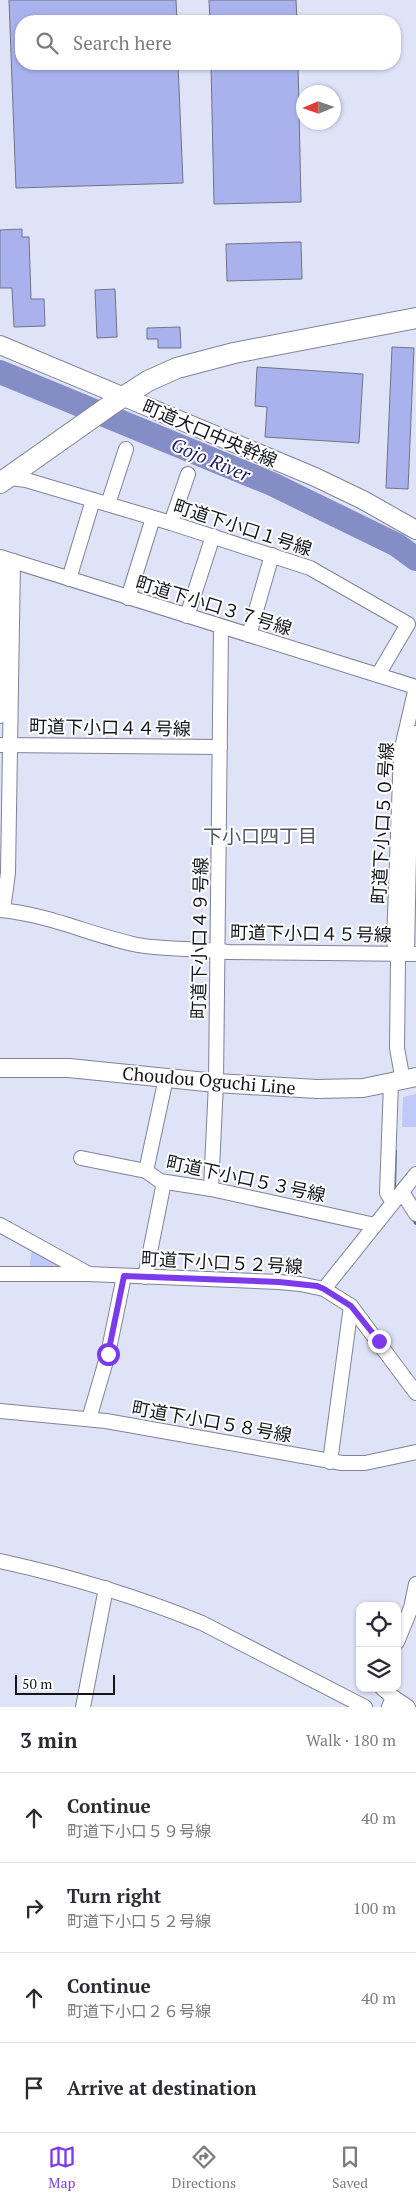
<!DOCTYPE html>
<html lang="en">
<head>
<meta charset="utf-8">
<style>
  :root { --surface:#fff; --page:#f7f7f7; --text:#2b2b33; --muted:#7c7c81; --line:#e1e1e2; --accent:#7c3aed }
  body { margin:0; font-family:"PT Serif","Noto Sans JP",serif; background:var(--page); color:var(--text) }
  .controls { position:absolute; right:15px; bottom:15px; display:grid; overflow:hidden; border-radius:10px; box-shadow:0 1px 4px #0004 }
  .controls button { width:45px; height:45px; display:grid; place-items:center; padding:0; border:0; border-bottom:1px solid var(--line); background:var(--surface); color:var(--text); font:25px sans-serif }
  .compass { position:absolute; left:296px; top:85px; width:45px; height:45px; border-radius:50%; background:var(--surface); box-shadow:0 1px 4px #0004; rotate:268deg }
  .scale { position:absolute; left:15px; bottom:12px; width:100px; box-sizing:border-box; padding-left:5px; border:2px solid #14151c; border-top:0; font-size:14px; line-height:18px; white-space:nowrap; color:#14151c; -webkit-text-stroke:4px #fff; paint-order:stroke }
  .stop { position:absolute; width:15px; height:15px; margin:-11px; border:4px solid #7c3aed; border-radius:50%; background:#fff }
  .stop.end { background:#7c3aed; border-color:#fff; box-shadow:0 1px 5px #0008 }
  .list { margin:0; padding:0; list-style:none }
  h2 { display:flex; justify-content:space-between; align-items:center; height:65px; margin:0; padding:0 20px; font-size:21px }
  h2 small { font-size:16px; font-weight:400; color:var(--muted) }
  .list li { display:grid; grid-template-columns:32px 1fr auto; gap:15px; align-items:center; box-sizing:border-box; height:90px; padding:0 20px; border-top:1px solid var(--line) }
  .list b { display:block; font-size:19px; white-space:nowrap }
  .list p { margin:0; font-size:16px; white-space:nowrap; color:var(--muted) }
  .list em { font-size:16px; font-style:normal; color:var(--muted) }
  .icon { flex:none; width:28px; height:28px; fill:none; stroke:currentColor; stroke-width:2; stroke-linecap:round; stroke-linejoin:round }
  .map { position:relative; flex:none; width:416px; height:1707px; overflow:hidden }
  .search { position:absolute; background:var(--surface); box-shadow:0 1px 4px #0004; left:15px; right:15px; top:15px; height:55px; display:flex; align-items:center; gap:12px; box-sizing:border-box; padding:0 18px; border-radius:20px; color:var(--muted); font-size:19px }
  .sheet { height:425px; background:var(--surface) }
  nav { display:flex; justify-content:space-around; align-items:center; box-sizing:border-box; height:70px; border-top:1px solid var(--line); background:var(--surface); font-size:14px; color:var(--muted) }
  nav a { display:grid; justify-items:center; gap:2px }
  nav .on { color:var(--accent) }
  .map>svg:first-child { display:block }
  .green { fill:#c1c8fa }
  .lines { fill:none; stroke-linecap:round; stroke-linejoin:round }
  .stream { stroke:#636994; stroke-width:4 }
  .river { stroke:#858dc7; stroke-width:24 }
  .building { fill:#aab2ee; stroke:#717385 }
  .minor-casing { stroke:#808395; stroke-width:16 }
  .tertiary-casing { stroke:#808395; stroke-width:20 }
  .secondary-casing { stroke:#808395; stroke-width:22 }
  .minor { stroke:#fff; stroke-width:14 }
  .tertiary { stroke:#fff; stroke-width:18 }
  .secondary { stroke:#fff; stroke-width:20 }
  .route { stroke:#7c3aed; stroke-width:6 }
  .labels { text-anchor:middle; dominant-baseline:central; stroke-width:4; stroke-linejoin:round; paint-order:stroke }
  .street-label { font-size:18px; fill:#14151c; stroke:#fff }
  .water-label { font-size:19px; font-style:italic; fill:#252267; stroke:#fff }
  .neighbourhood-label { font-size:19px; fill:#525465; stroke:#fff }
</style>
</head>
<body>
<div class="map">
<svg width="416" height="1707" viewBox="0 0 416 1707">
  <rect width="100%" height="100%" fill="#dfe3f7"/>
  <!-- green -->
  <g class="green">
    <polygon points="416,1094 416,1127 402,1127 403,1097"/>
    <polygon points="32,1250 63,1267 62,1269 29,1269"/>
  </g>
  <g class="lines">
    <!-- stream -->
    <g class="stream">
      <polyline points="395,1151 394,1189 397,1193"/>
      <polyline points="412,1216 416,1223"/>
    </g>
    <!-- river -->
    <polyline class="river" points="0,372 272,484 397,545 416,559"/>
  </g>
  <!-- building -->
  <g class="building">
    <polygon points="9,0 176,0 177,21 21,21 21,64 178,64 183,183 16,188"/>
    <polygon points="209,0 296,0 297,21 210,21"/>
    <polygon points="211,64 298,64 301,202 214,204"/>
    <polygon points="22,229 22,237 29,237 31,299 44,299 45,326 14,327 12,288 0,288 0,230"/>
    <polygon points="301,242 302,279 227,281 226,244"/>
    <polygon points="115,289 117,337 97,338 95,290"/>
    <polygon points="180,327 181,348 158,348 158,339 147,339 147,328"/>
    <polygon points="392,347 414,348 408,489 386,488"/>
    <polygon points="257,367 363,374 359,443 265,437 267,407 255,406"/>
  </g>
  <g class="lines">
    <!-- minor casing -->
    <g class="minor-casing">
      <g id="minor">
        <polyline points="3,477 26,480 171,523 310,568 408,624 378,675"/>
        <polyline points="108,504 126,449"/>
        <polyline points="171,523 188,474"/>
        <polyline points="0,557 416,687"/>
        <polyline points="69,579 93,500"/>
        <polyline points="128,598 153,518"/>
        <polyline points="187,616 213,536"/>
        <polyline points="249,635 272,555"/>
        <polyline points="0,716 3,558"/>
        <polyline points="0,745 220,747"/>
        <path d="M0 910C46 914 89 934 133 944 164 951 197 947 228 952L416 954"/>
        <polyline points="3,910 8,873 13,561"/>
        <polyline points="407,954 411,753 416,733"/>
        <polyline points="403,1081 397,1048 398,958 394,942 401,752 416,687"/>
        <polyline points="391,1083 387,1193 393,1202"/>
        <polyline points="81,1158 146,1171 160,1181 211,1189 375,1225"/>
        <polyline points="146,1171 166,1078"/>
        <polyline points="211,1189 216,1083 221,627"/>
        <polyline points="402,1192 416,1214"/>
        <polyline points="0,1225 87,1273"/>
        <polyline points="0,1274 88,1274 279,1282 300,1284 324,1289 416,1174"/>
        <polyline points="145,1277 164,1182"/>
        <polyline points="324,1289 351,1306 416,1393"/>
        <polyline points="0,1411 106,1421 342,1463 365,1463 416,1452"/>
        <polyline points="89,1419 108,1354 124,1276"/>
        <polyline points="330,1462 351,1306"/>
        <path d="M0 1561C69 1576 136 1596 202 1623L365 1707"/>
        <polyline points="397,1642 411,1608 416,1584"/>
        <polyline points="382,1688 393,1697 389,1707"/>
        <polyline points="393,1697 408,1707"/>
        <polyline points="83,1707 106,1588"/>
      </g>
    </g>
    <!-- tertiary casing -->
    <g class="tertiary-casing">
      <g id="tertiary">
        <polyline points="0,345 315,477 363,500 416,530"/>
        <polyline points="0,1068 69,1068 216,1083 317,1089 363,1088 416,1077"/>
      </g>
    </g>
    <!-- secondary casing -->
    <g class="secondary-casing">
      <polyline id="secondary" points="0,483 112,404 148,381 177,368 234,353 416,318"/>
    </g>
    <!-- minor -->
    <use href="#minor" class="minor"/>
    <!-- tertiary -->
    <use href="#tertiary" class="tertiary"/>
    <!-- secondary -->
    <use href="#secondary" class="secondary"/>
  </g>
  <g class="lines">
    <!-- route -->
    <polyline class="route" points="108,1354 124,1276 279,1282 317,1286 324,1289 351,1306 379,1341"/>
  </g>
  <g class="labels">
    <!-- street labels -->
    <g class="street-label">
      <text transform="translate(210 433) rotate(23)">町道大口中央幹線</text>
      <text transform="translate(243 527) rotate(18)">町道下小口１号線</text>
      <text transform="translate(214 605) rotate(17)">町道下小口３７号線</text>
      <text transform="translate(110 727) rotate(1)">町道下小口４４号線</text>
      <text transform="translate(382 823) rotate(-87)">町道下小口５０号線</text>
      <text transform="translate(311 933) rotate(1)">町道下小口４５号線</text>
      <text transform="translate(199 938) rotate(-89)">町道下小口４９号線</text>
      <text transform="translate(209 1080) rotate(5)">Choudou Oguchi Line</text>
      <text transform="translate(246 1178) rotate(12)">町道下小口５３号線</text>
      <text transform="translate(222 1262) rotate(3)">町道下小口５２号線</text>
      <text transform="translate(212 1421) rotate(10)">町道下小口５８号線</text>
    </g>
    <!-- water labels -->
    <g class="water-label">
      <text transform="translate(211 459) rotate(23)">Gojo River</text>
    </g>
    <!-- neighbourhood labels -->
    <g class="neighbourhood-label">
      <text x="260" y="835">下小口四丁目</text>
    </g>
  </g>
</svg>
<div class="controls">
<button><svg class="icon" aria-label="locate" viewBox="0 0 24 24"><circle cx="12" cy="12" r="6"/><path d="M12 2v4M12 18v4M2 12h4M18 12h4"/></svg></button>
<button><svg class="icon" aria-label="layers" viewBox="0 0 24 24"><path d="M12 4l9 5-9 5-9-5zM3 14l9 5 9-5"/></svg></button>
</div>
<svg class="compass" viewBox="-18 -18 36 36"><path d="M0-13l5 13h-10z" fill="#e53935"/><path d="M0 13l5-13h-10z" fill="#7c7c81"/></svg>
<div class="scale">50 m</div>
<div class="stop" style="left:108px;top:1354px"></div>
<div class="stop end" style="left:379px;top:1341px"></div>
<div class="search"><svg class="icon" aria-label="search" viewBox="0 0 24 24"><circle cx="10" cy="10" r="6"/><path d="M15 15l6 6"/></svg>Search here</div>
</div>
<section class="sheet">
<h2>3 min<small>Walk · 180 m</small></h2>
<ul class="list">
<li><svg class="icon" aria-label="ahead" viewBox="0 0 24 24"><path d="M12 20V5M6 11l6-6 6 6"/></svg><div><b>Continue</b><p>町道下小口５９号線</p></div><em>40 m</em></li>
<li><svg class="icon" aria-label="right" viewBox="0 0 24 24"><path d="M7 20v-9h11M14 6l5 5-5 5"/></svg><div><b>Turn right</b><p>町道下小口５２号線</p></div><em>100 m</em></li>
<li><svg class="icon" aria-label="ahead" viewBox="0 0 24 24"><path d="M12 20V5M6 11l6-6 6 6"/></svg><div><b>Continue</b><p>町道下小口２６号線</p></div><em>40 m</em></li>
<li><svg class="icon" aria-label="arrive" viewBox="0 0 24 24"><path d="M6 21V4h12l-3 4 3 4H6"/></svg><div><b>Arrive at destination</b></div></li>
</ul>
</section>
<nav>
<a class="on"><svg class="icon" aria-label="map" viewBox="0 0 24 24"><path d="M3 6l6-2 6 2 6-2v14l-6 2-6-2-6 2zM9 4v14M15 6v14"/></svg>Map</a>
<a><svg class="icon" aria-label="directions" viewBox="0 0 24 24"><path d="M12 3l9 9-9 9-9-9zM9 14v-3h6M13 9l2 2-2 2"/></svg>Directions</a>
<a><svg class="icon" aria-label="saved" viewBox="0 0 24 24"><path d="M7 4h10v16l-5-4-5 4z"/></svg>Saved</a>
</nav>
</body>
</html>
